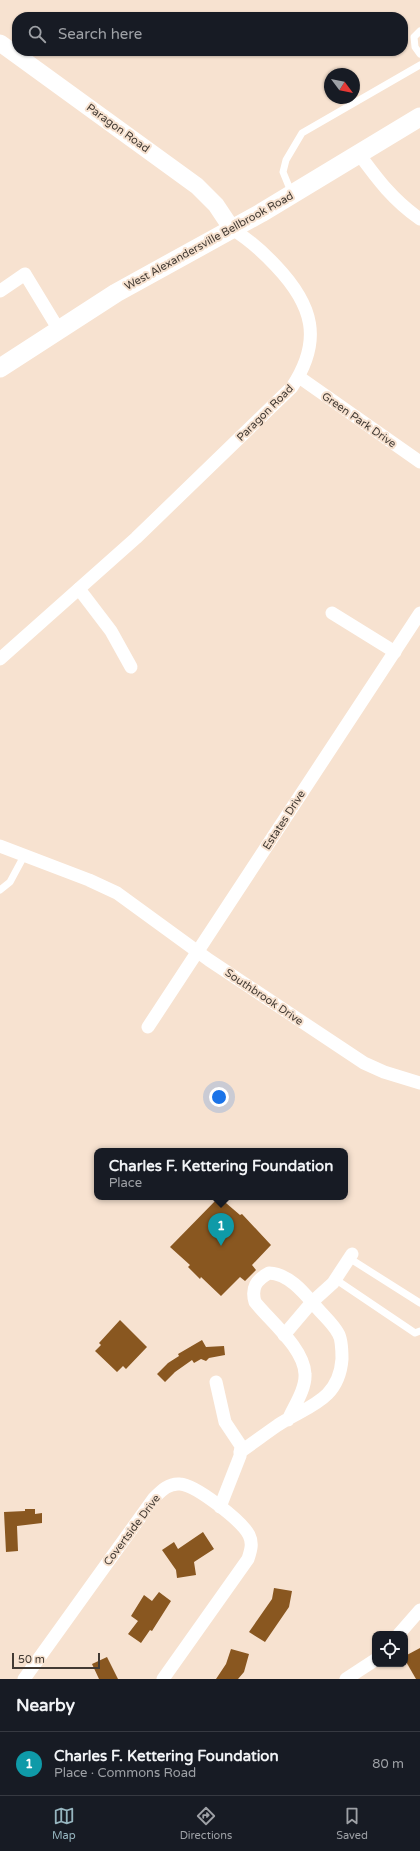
<!DOCTYPE html>
<html lang="en">
<head>
<meta charset="utf-8">
<style>
  :root { --surface:#171b24; --page:#20242c; --text:#f1f3f6; --muted:#9ea1a6; --line:#363941; --accent:#96b5bf }
  body { margin:0; font-family:"Varela Round",sans-serif; background:var(--page); color:var(--text) }
  .controls { position:absolute; right:12px; bottom:12px; display:grid; overflow:hidden; border-radius:8px; box-shadow:0 1px 3px #0004 }
  .controls button { width:36px; height:36px; display:grid; place-items:center; padding:0; border:0; border-bottom:1px solid var(--line); background:var(--surface); color:var(--text); font:20px sans-serif }
  .compass { position:absolute; left:324px; top:68px; width:36px; height:36px; border-radius:50%; background:var(--surface); box-shadow:0 1px 3px #0004; rotate:122deg }
  .scale { position:absolute; left:12px; bottom:10px; width:88px; box-sizing:border-box; padding-left:4px; border:2px solid #423a33; border-top:0; font-size:11px; line-height:14px; white-space:nowrap; color:#423a33; -webkit-text-stroke:3px #f7e2d0; paint-order:stroke }
  .you { position:absolute; left:219px; top:1097px; width:14px; height:14px; margin:-10px; border:3px solid #fff; border-radius:50%; background:#1a73e8; box-shadow:0 0 0 6px #1a73e833 }
  .badge { display:grid; place-items:center; width:26px; height:26px; border-radius:50%; background:var(--accent); color:#fff; font-size:13px; font-weight:700 }
  .pin { position:absolute; translate:-50% -33px; filter:drop-shadow(0 1px 2px #0008) }
  .pin::after { content:''; position:absolute; top:21px; width:14px; height:12px; background:inherit; clip-path:polygon(0 0,100% 0,50% 100%) }
  .popup { position:absolute; left:94px; top:1148px; width:254px; height:52px; box-sizing:border-box; display:grid; place-content:center; border-radius:8px; background:var(--surface); filter:drop-shadow(0 1px 3px #0005); font-size:13px; white-space:nowrap; color:var(--muted) }
  .popup b { font-size:15px; color:var(--text) }
  .popup::after { content:''; position:absolute; left:50%; top:100%; margin-left:-8px; border:8px solid transparent; border-top-color:var(--surface) }
  .list { margin:0; padding:0; list-style:none }
  h2 { display:flex; justify-content:space-between; align-items:center; height:52px; margin:0; padding:0 16px; font-size:17px }
  h2 small { font-size:13px; font-weight:400; color:var(--muted) }
  .list li { display:grid; grid-template-columns:26px 1fr auto; gap:12px; align-items:center; box-sizing:border-box; height:64px; padding:0 16px; border-top:1px solid var(--line) }
  .list b { display:block; font-size:15px; white-space:nowrap }
  .list p { margin:0; font-size:13px; white-space:nowrap; color:var(--muted) }
  .list em { font-size:13px; font-style:normal; color:var(--muted) }
  .icon { flex:none; width:22px; height:22px; fill:none; stroke:currentColor; stroke-width:2; stroke-linecap:round; stroke-linejoin:round }
  .map { position:relative; flex:none; width:420px; height:1679px; overflow:hidden }
  .search { position:absolute; background:var(--surface); box-shadow:0 1px 3px #0004; left:12px; right:12px; top:12px; height:44px; display:flex; align-items:center; gap:10px; box-sizing:border-box; padding:0 14px; border-radius:16px; color:var(--muted); font-size:15px }
  .sheet { height:116px; background:var(--surface) }
  nav { display:flex; justify-content:space-around; align-items:center; box-sizing:border-box; height:56px; border-top:1px solid var(--line); background:var(--surface); font-size:11px; color:var(--muted) }
  nav a { display:grid; justify-items:center; gap:2px }
  nav .on { color:var(--accent) }
  .map>svg:first-child { display:block }
  .building { fill:#895720 }
  .lines { fill:none; stroke-linecap:round; stroke-linejoin:round }
  .service { stroke:#fff; stroke-width:7 }
  .minor { stroke:#fff; stroke-width:13 }
  .tertiary { stroke:#fff; stroke-width:17 }
  .secondary { stroke:#fff; stroke-width:19 }
  .labels { text-anchor:middle; dominant-baseline:central; stroke-width:4; stroke-linejoin:round; paint-order:stroke }
  .street-label { font-size:11px; fill:#423a33; stroke:#f7e2d0 }
</style>
</head>
<body>
<div class="map">
<svg width="420" height="1679" viewBox="0 0 420 1679">
  <rect width="100%" height="100%" fill="#f7e2d0"/>
  <!-- building -->
  <g class="building">
    <polygon points="219,1197 240,1215 242,1214 271,1245 252,1265 256,1270 245,1281 240,1277 221,1296 201,1277 200,1279 188,1267 190,1265 170,1247"/>
    <polygon points="120,1320 147,1347 126,1369 123,1366 117,1372 95,1351 101,1345 99,1343"/>
    <polygon points="202,1340 206,1347 224,1346 225,1355 209,1358 206,1361 201,1359 194,1363 192,1360 175,1372 165,1382 157,1374 168,1363 179,1356 178,1354"/>
    <polygon points="25,1509 35,1509 35,1514 42,1513 42,1523 17,1526 18,1551 6,1552 4,1512 25,1511"/>
    <polygon points="203,1532 214,1549 194,1562 196,1575 177,1578 176,1570 162,1550 174,1542 178,1549"/>
    <polygon points="274,1588 292,1591 289,1607 265,1642 249,1632 272,1599"/>
    <polygon points="159,1592 171,1601 152,1631 150,1630 141,1643 128,1634 138,1621 131,1616 144,1595 152,1601"/>
    <polygon points="420,1648 420,1679 416,1679 405,1660 405,1656"/>
    <polygon points="231,1649 249,1654 244,1672 238,1679 216,1679 226,1664"/>
    <polygon points="107,1657 118,1679 99,1679 92,1664"/>
  </g>
  <g class="lines">
    <!-- service -->
    <g class="service">
      <polyline points="420,31 414,37 415,47 420,54"/>
      <polyline points="292,194 283,172 286,160 302,133 420,65"/>
      <polyline points="0,890 10,882 24,856"/>
      <polyline points="349,1258 420,1303"/>
      <polyline points="335,1279 415,1333 420,1331"/>
    </g>
    <!-- minor -->
    <g class="minor">
      <path d="M359 154C378 180 393 200 420 219"/>
      <polyline points="0,291 25,274 59,330"/>
      <polyline points="299,377 420,462"/>
      <polyline points="79,589 111,631 131,667"/>
      <polyline points="332,613 395,652"/>
      <path d="M0 659 136 538 292 387C323 340 313 305 276 266 262 251 250 240 232 229"/>
      <polyline points="0,846 89,880 117,893 209,960 364,1063 384,1072 420,1083"/>
      <polyline points="148,1027 420,613"/>
      <polyline points="284,1335 312,1302 333,1283 352,1254"/>
      <polyline points="216,1382 225,1422 241,1446 240,1456 220,1507"/>
      <path d="M240 1452C253 1443 265 1434 278 1425 307 1406 339 1401 342 1359 342 1352 342 1339 338 1333 333 1324 325 1317 318 1309 305 1294 290 1274 269 1273 256 1280 251 1288 255 1302 270 1321 304 1348 305 1374 306 1389 294 1406 288 1420"/>
      <polyline points="399,1634 420,1610"/>
      <path d="M24 1679 154 1498C162 1490 169 1483 180 1484 196 1485 242 1521 249 1535 253 1543 251 1550 248 1559L163 1679"/>
      <polyline points="346,1679 375,1660"/>
    </g>
    <!-- tertiary -->
    <polyline class="tertiary" points="0,43 197,186 216,205 232,229"/>
    <!-- secondary -->
    <polyline class="secondary" points="0,368 116,293 261,213 420,117"/>
  </g>
  <g class="labels">
    <!-- street labels -->
    <g class="street-label">
      <text transform="translate(118 128) rotate(36)">Paragon Road</text>
      <text transform="translate(209 241) rotate(-29)">West Alexandersville Bellbrook Road</text>
      <text transform="translate(265 413) rotate(-45)">Paragon Road</text>
      <text transform="translate(359 420) rotate(35)">Green Park Drive</text>
      <text transform="translate(284 820) rotate(-57)">Estates Drive</text>
      <text transform="translate(264 997) rotate(34)">Southbrook Drive</text>
      <text transform="translate(132 1530) rotate(-53)">Covertside Drive</text>
    </g>
  </g>
</svg>
<div class="controls">
<button><svg class="icon" aria-label="locate" viewBox="0 0 24 24"><circle cx="12" cy="12" r="6"/><path d="M12 2v4M12 18v4M2 12h4M18 12h4"/></svg></button>
</div>
<svg class="compass" viewBox="-18 -18 36 36"><path d="M0-13l5 13h-10z" fill="#e53935"/><path d="M0 13l5-13h-10z" fill="#9ea1a6"/></svg>
<div class="scale">50 m</div>
<div class="you"></div>
<div class="pin badge" style="left:221px;top:1246px;background:#0f9aa8">1</div>
<div class="popup"><b>Charles F. Kettering Foundation</b>Place</div>
<div class="search"><svg class="icon" aria-label="search" viewBox="0 0 24 24"><circle cx="10" cy="10" r="6"/><path d="M15 15l6 6"/></svg>Search here</div>
</div>
<section class="sheet">
<h2>Nearby<small></small></h2>
<ul class="list">
<li><span class="badge" style="background:#0f9aa8">1</span><div><b>Charles F. Kettering Foundation</b><p>Place · Commons Road</p></div><em>80 m</em></li>
</ul>
</section>
<nav>
<a class="on"><svg class="icon" aria-label="map" viewBox="0 0 24 24"><path d="M3 6l6-2 6 2 6-2v14l-6 2-6-2-6 2zM9 4v14M15 6v14"/></svg>Map</a>
<a><svg class="icon" aria-label="directions" viewBox="0 0 24 24"><path d="M12 3l9 9-9 9-9-9zM9 14v-3h6M13 9l2 2-2 2"/></svg>Directions</a>
<a><svg class="icon" aria-label="saved" viewBox="0 0 24 24"><path d="M7 4h10v16l-5-4-5 4z"/></svg>Saved</a>
</nav>
</body>
</html>
